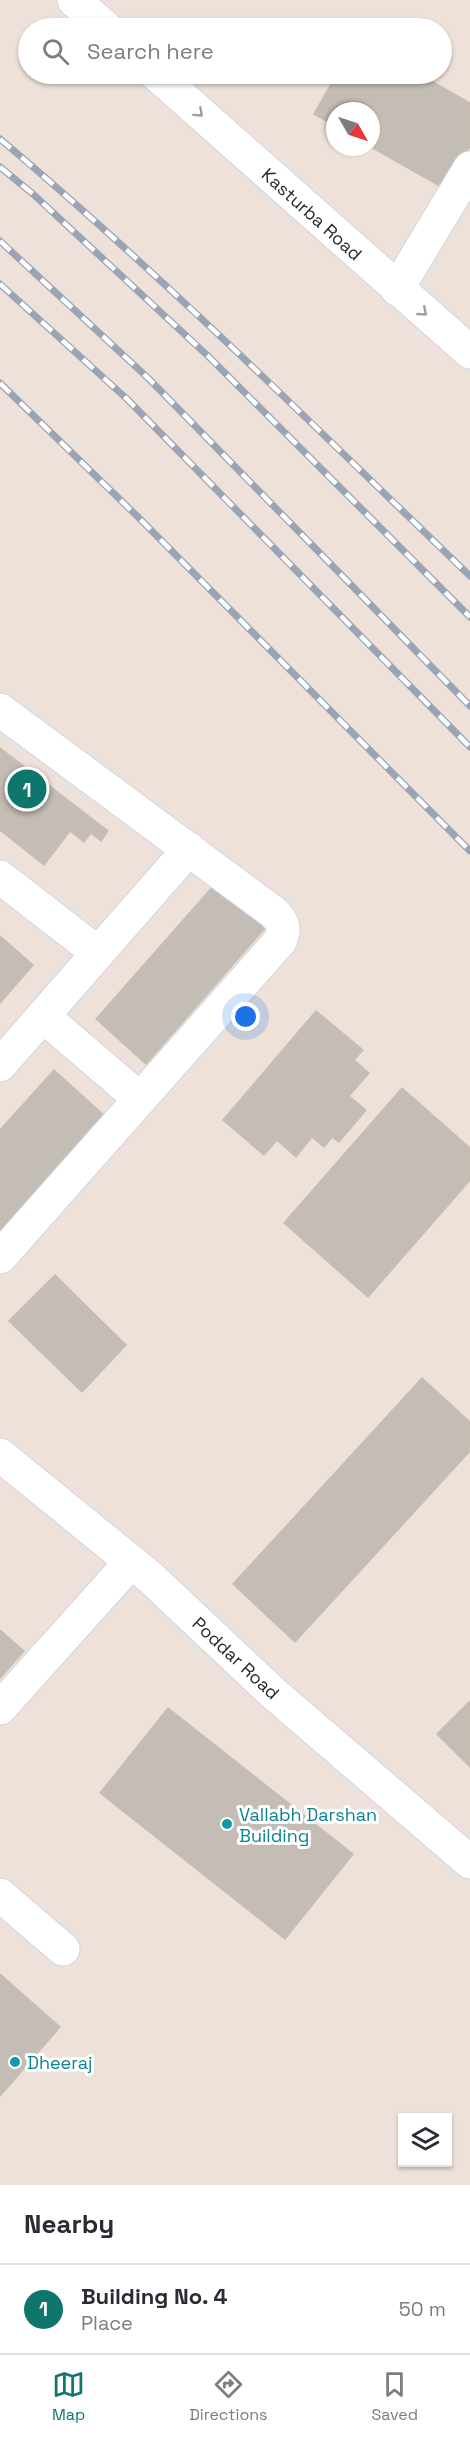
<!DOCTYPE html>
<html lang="en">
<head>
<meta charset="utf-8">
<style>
  :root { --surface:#fff; --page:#f2f2f3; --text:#2b2b33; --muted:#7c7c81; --line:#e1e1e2; --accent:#0f766e }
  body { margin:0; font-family:"Space Grotesk",sans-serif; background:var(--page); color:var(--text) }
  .controls { position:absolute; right:18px; bottom:18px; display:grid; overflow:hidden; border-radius:0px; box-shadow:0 2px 4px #0004 }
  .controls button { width:54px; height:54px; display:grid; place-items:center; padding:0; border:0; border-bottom:2px solid var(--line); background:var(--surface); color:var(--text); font:30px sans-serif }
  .compass { position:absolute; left:326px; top:102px; width:54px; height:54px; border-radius:50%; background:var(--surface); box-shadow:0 2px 4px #0004; rotate:129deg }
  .you { position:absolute; left:246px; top:1017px; width:21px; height:21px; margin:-15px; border:4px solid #fff; border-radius:50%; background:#1a73e8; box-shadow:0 0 0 9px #1a73e833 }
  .badge { display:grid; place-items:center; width:39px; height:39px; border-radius:50%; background:var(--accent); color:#fff; font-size:20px; font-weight:700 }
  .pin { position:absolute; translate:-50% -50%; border:3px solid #fff; box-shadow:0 2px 6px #0006 }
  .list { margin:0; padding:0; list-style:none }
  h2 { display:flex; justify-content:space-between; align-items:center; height:78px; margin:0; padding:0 24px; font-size:26px }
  h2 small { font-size:20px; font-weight:400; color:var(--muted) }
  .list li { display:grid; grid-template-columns:39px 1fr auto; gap:18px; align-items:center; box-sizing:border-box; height:90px; padding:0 24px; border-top:2px solid var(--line) }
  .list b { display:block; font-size:22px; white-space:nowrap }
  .list p { margin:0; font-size:20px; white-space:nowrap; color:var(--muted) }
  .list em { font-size:20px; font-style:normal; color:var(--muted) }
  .icon { flex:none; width:33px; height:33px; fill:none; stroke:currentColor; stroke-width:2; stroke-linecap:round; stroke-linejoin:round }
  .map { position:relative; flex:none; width:470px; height:2185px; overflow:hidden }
  .search { position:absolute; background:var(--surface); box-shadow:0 2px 4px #0004; left:18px; right:18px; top:18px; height:66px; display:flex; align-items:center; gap:15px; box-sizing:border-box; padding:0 21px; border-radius:33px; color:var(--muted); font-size:22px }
  .sheet { height:168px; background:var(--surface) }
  nav { display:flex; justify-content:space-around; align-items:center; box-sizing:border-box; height:84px; border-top:2px solid var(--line); background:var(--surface); font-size:16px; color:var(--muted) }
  nav a { display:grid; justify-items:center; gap:3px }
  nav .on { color:var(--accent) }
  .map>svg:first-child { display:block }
  .building { fill:#c4bdb5; stroke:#c8bdb3; stroke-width:1.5 }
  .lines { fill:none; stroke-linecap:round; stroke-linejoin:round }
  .minor-casing { stroke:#ced6e4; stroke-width:35 }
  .minor { stroke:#fff; stroke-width:33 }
  .rail-casing { stroke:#9ba4b5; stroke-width:7 }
  .rail { stroke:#fff; stroke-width:4.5; stroke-dasharray:14; stroke-linecap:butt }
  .oneway { stroke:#9f9f9f }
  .culture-dot { fill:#0f9aa8; stroke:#fff; stroke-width:2 }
  .labels { text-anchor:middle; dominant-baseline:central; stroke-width:6; stroke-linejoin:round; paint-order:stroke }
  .street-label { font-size:18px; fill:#292929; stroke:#fff }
  .culture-label { font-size:18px; fill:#0d838f; stroke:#fff; text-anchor:start }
</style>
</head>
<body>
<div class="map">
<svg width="470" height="2185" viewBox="0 0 470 2185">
  <rect width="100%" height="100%" fill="#ede1d9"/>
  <!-- building -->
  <g class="building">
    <polygon points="337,74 419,74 470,103 470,146 445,189 371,147 371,111 335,111 335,126 314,114"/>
    <polygon points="0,748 108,831 101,841 91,833 84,842 70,831 44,865 0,830"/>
    <polygon points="215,884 265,928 146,1064 96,1019"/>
    <polygon points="0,936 33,965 0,1003"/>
    <polygon points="316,1011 363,1050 354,1060 369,1073 349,1096 366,1110 339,1142 332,1137 324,1147 312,1137 296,1157 277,1140 264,1155 223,1120"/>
    <polygon points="54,1070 106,1117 0,1233 0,1130"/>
    <polygon points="402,1088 470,1148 470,1180 368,1297 284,1223"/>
    <polygon points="55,1275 126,1345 82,1392 9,1321"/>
    <polygon points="422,1378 470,1422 470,1451 295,1642 233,1584"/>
    <polygon points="0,1630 24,1651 0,1678"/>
    <polygon points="470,1701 470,1767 437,1734"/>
    <polygon points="168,1708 353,1854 285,1939 100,1793"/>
    <polygon points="0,1974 60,2027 0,2096"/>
  </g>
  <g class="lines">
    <!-- minor casing -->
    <g class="minor-casing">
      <g id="minor">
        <polyline points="74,0 106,28"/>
        <polyline points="156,74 470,352"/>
        <polyline points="397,289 470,168"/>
        <path d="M0 710 273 912C283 922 286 928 280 941L0 1257"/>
        <polyline points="0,877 98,953"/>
        <polyline points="43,1016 140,1099"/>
        <polyline points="0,1065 189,849"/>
        <polyline points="0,1455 150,1577 272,1692 470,1862"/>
        <polyline points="0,1708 131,1562"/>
        <polyline points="0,1895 63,1949"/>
      </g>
    </g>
    <!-- minor -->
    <use href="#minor" class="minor"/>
    <!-- rail casing -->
    <g class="rail-casing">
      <g id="rail">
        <path d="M0 139C164 277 316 428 470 576"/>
        <polyline points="0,167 33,194 208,356 470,617"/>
        <polyline points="0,241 148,378 470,706"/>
        <polyline points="0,284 127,399 470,747"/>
        <polyline points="0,383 138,517 470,851"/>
      </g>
    </g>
    <!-- rail -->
    <use href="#rail" class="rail"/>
  </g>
  <!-- one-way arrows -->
  <defs><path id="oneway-chevron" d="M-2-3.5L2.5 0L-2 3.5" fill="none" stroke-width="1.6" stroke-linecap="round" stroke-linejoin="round" transform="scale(1.5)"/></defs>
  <g class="oneway">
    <use href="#oneway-chevron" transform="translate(199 113) rotate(42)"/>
    <use href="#oneway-chevron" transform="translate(423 312) rotate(41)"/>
  </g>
  <!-- markers -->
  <g class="culture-dot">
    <circle cx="227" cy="1824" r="6"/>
    <circle cx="15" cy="2062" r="6"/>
  </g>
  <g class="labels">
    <!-- street labels -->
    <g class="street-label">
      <text transform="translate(312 214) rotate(42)">Kasturba Road</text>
      <text transform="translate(236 1658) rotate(43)">Poddar Road</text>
    </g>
    <!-- culture labels -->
    <g class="culture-label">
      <text x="239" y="1814">Vallabh Darshan<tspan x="239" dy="21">Building</tspan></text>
      <text x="27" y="2062">Dheeraj</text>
    </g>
  </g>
</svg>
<div class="controls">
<button><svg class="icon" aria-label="layers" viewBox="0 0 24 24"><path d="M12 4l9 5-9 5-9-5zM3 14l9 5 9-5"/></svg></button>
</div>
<svg class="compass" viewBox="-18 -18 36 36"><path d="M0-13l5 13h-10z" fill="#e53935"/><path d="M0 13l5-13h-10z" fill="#7c7c81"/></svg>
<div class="you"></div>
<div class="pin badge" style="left:27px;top:789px">1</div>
<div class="search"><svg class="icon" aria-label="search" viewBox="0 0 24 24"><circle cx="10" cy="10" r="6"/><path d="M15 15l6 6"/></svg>Search here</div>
</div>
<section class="sheet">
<h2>Nearby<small></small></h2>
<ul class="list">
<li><span class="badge">1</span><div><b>Building No. 4</b><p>Place</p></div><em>50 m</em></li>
</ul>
</section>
<nav>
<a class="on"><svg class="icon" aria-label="map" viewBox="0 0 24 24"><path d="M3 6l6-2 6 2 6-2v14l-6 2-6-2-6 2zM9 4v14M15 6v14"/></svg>Map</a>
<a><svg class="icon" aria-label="directions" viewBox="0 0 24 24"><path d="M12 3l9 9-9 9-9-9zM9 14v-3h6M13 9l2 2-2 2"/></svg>Directions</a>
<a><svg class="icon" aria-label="saved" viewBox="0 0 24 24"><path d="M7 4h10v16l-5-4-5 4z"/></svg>Saved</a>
</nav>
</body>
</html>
